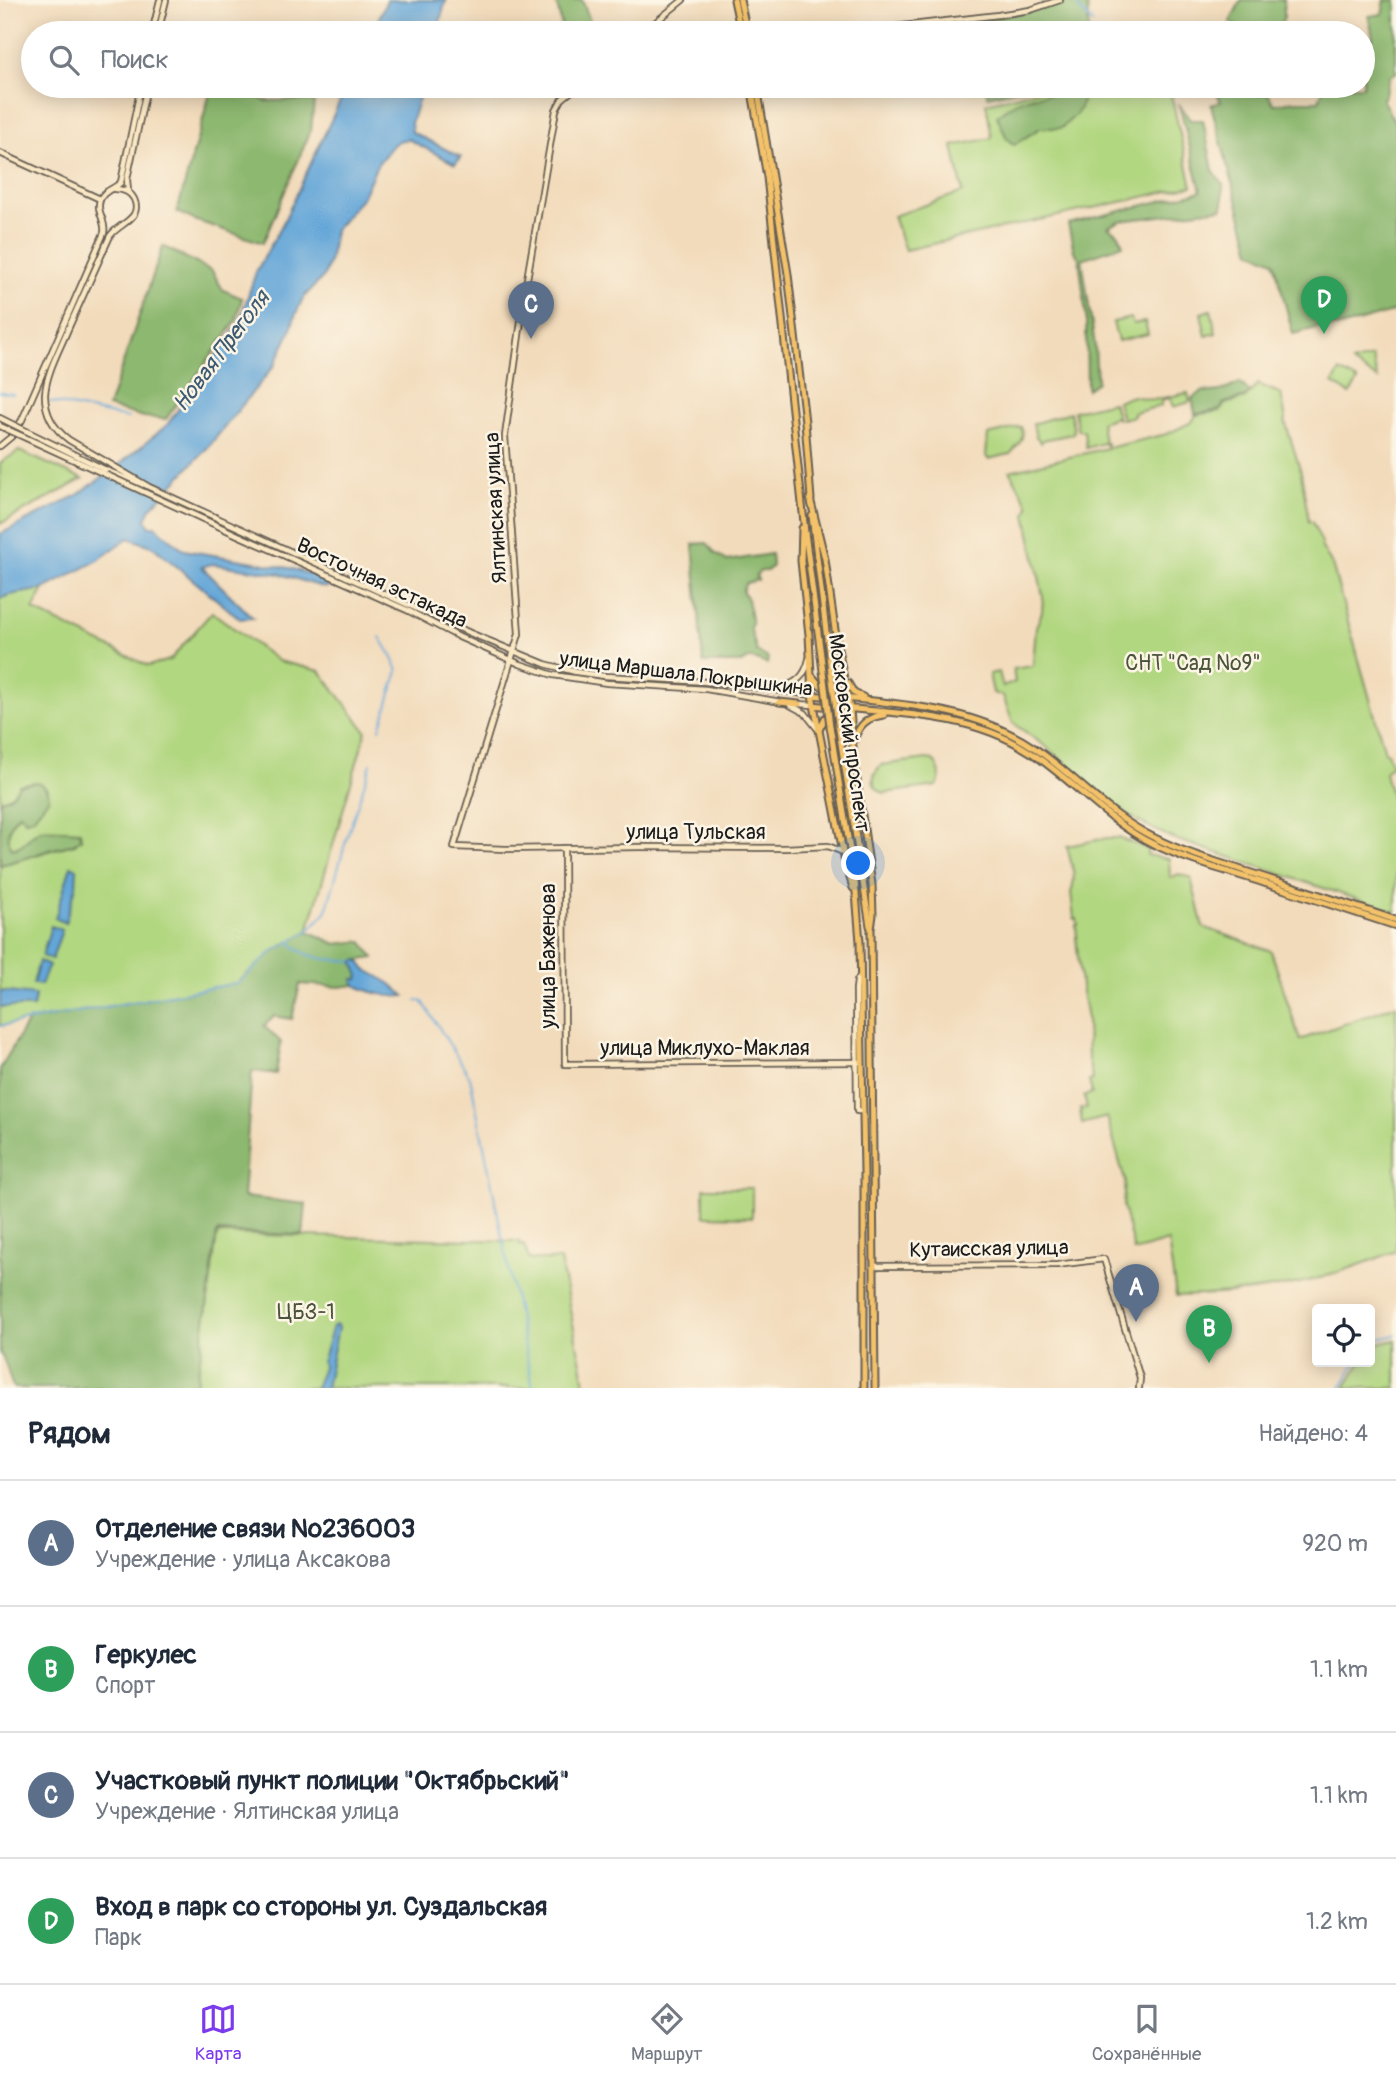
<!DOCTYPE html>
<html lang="ru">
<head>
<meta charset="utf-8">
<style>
  :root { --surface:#fff; --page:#f6f6f7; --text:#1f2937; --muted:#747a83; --line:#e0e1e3; --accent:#7c3aed }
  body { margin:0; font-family:Pangolin,sans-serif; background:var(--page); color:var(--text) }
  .controls { position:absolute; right:21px; bottom:21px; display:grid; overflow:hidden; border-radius:7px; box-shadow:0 4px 18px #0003 }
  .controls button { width:63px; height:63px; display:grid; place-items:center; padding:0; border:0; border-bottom:2px solid var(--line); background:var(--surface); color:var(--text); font:35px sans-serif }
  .you { position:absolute; left:859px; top:864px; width:24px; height:24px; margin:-18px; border:5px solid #fff; border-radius:50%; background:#1a73e8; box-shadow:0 0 0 10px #1a73e833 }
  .badge { display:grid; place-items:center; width:46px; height:46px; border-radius:50%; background:var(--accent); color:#fff; font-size:23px; font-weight:700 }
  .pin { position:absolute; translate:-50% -58px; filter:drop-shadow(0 2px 4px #0008) }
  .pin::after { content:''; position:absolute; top:37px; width:24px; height:21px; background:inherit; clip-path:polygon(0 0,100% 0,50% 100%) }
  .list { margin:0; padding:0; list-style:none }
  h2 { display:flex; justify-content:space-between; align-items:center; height:91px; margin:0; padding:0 28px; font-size:30px }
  h2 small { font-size:23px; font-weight:400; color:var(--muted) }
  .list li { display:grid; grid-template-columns:46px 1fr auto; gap:21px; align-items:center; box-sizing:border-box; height:126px; padding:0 28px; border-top:2px solid var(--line) }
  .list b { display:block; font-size:26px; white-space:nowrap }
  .list p { margin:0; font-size:23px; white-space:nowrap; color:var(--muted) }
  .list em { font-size:23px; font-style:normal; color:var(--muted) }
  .icon { flex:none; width:38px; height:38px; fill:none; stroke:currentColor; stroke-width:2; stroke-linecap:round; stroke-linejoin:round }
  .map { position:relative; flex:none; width:1396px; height:1388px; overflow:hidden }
  .search { position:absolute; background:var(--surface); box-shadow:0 4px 18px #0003; left:21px; right:21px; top:21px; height:77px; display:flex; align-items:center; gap:18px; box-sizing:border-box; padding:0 24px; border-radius:38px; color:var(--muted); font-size:26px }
  .sheet { height:595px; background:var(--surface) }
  nav { display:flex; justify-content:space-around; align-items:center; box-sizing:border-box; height:98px; border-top:2px solid var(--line); background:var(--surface); font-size:19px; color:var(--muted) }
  nav a { display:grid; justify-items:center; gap:4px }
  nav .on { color:var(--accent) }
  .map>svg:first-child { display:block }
  .green { fill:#b2d781; stroke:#677a4e; stroke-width:2 }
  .forest { fill:#8db86f; stroke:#546a46; stroke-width:2 }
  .water { fill:#64a6d8; stroke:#40617a; stroke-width:2 }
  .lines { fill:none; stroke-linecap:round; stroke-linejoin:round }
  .stream { stroke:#64a6d8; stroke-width:2 }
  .secondary-casing { stroke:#675f54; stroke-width:8 }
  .primary-casing { stroke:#675f54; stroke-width:9 }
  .secondary { stroke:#fae7c3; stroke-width:4.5 }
  .primary { stroke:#f3c26a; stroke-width:5 }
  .secondary-bridge-casing { stroke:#675f54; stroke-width:8; stroke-linecap:butt }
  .primary-bridge-casing { stroke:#675f54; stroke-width:9; stroke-linecap:butt }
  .secondary-bridge { stroke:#fae7c3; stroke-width:4.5 }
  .primary-bridge { stroke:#f3c26a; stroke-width:5 }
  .labels { text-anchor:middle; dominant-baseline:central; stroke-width:5; stroke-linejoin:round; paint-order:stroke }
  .street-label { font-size:21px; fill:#1c1c1c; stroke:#fcf5e5 }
  .park-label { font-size:21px; fill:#49543a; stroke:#fcf5e5 }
  .water-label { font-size:23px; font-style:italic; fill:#3c5a71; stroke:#fcf5e5 }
</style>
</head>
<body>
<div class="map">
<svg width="1396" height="1388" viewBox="0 0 1396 1388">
  <rect width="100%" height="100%" fill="#fcf5e5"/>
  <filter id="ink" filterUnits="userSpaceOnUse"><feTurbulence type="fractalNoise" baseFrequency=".0143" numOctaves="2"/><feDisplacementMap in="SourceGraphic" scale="14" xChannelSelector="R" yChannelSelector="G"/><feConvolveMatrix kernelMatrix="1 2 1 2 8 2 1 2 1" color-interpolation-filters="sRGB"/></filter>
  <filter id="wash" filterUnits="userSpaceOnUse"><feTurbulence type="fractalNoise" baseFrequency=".00686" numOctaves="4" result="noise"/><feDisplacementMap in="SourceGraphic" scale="28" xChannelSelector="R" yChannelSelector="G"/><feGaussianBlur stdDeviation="1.57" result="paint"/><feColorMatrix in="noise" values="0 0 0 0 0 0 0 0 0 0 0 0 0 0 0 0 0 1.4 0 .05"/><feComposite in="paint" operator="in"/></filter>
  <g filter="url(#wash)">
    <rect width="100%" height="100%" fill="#f2dbbb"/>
    <!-- green -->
    <g class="green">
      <polygon points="1055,86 1169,86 1192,186 905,250 893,216 963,192 953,146 992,138 986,103"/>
      <polygon points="1211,310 1216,333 1206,336 1201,313"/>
      <polygon points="1131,318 1133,324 1145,322 1148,334 1118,341 1113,322"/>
      <polygon points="1372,357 1378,379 1352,363"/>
      <polygon points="1340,371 1358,381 1350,394 1333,383"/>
      <polygon points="1258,384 1281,394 1286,420 1285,421 1301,472 1309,522 1312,522 1322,543 1321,546 1332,565 1385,752 1387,752 1392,766 1388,768 1385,773 1396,814 1396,912 1172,838 1139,822 1124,811 1095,790 1049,749 1013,723 1003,696 993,693 989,674 999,672 1003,687 1015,682 1013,669 1033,666 1036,627 1042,612 1043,596 1026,514 1029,506 1010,471 1167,434 1192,422 1196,415 1220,411 1225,404 1245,398"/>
      <polygon points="1188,393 1190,402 1173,407 1170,398 1161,400 1161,406 1133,413 1134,416 1122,419 1117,401 1133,396 1153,400"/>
      <polygon points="1113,402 1118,420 1116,417 1101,422 1104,443 1107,443 1107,446 1103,443 1086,448 1084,431 1078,430 1074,411"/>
      <polygon points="1070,412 1074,431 1072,434 1043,440 1041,443 1039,441 1038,438 1036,437 1033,424"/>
      <path d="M1021 427C1026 438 1018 446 1010 454L988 459 986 456 988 435Z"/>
      <polygon points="19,451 83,479 0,524 0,463"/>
      <path d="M44 589 33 610 148 666 170 660 212 612 278 661 320 671 366 731 308 931 272 952 238 983 0 1026V1007H33L35 996 0 991V865C26 859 49 850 75 844 69 840 62 835 56 832 36 823 29 847 11 849 0 818 27 809 49 798L48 791 42 784 15 793 9 798 0 800V599L9 595Z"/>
      <path d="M926 759 933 760C940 769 942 775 937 786L884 793C869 787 872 775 881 765Z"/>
      <path d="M1107 838H1119L1148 849 1147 855 1169 859 1170 878 1179 874 1191 878 1203 927 1271 951 1300 1040 1396 1005V1251C1367 1262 1338 1274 1308 1281 1265 1291 1220 1295 1176 1296L1168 1241 1134 1251 1123 1206 1125 1181 1107 1117 1082 1124 1080 1109 1087 1108 1084 1096 1092 1093 1089 1081 1093 1080 1088 1060 1087 1018 1081 986 1076 937H1077L1076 925H1078L1077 919 1074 918 1071 893 1073 886 1074 874 1067 846Z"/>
      <polygon points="704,1188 752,1188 752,1217 704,1216"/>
      <polygon points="217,1234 519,1241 520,1246 524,1245 529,1259 532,1260 560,1260 586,1388 196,1388"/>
      <polygon points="1372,1340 1378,1344 1396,1340 1396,1388 1345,1388 1361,1362 1370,1362 1370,1345"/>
    </g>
    <!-- forest -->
    <g class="forest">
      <polygon points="556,0 582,0 591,23 606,21 611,30 608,33 563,33"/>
      <polygon points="1042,0 1043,9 1070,0 1087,0 1089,33 972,33 971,22 1042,9"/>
      <polygon points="1241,0 1284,0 1284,17 1277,33 1247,33 1230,22"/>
      <polygon points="1385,0 1396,0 1396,73 1390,75 1384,97 1382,99 1396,125 1396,311 1340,327 1324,326 1293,334 1274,261 1251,251 1211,105 1221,102 1213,86 1246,86 1268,94 1274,104 1295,101 1319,101 1324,86 1363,86 1363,41 1373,38 1369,16 1382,14"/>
      <polygon points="212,86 242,86 265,101 303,100 314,102 311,130 263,243 194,220 177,212"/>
      <polygon points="985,86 1032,86 988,96"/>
      <path d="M1080 90 1083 94C1082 112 1075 116 1061 128H1040L1014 145 1007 139 997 116C1021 92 1050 95 1080 90Z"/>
      <polygon points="1179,104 1190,120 1203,120 1213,170 1223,184 1223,208 1120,221 1108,227 1119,235 1123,245 1082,259 1095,346 1097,382 1087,389 1086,316 1079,258 1074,251 1068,224 1201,191"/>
      <polygon points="163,246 212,271 223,290 242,298 236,321 166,419 144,417 108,407"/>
      <path d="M1240 383 1250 392 1246 397 1224 403 1220 410 1195 414 1192 398 1204 391C1217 394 1228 389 1240 383Z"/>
      <polygon points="707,543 715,553 727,561 771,554 772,566 767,571 760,571 756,575 758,580 746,583 742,591 747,597 752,624 750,627 757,652 768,658 767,664 751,658 741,663 703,663 693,544"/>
      <path d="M35 782C44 784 47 788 49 798L33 818 25 820 20 813C9 821 6 837 11 849 25 848 28 835 40 830 45 828 73 831 80 831L81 839C72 847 61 846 49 850 33 856 17 861 0 865V800C10 798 14 794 19 785Z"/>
      <path d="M308 931 336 944 362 941 374 958 353 961 359 975 358 979H353L355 985 340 987 300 984 292 1019 274 1016 264 1026 281 1042 276 1074 252 1071 243 1197 306 1204 303 1235 217 1232 196 1388H14C6 1374 10 1367 0 1354V1069L28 1021 237 983 272 952Z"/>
    </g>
    <!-- water -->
    <g class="water">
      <polygon points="387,0 446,0 437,33 372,33"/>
      <polygon points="347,86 423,86 411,123 412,132 461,157 455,164 408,139 399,141 393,145 377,165 363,196 335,230 330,259 324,276 303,298 295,316 290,333 274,366 210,445 151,508 146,519 150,526 155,526 184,550 289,568 328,579 329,586 325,588 280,574 212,564 202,567 253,618 240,619 152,546 128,538 97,561 44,589 9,595 0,599 0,534 76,496 119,465 167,425 239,323 256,272 283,223"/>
      <polygon points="71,866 77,869 76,887 65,923 55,918"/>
      <polygon points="51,926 62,930 52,959 42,956"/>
      <path d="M359 960 365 969 390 983 405 996C390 998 368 992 355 985L353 979H358L359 976 353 961Z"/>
      <polygon points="39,961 49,965 41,985 33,984"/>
      <polygon points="0,991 35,995 33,1007 0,1007"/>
      <polygon points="337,1325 338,1328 326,1388 315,1388 323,1367 322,1362 333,1326"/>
    </g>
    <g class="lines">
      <!-- stream -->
      <g class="stream">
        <polyline points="1075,0 1080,10 1093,23"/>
        <polyline points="0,392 13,394"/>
        <polyline points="50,402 128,418"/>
        <polyline points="380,729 398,671 393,658 380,637"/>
        <path d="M290 942C306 960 330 960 353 961"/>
        <polyline points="416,1000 423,1002 470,1077 533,1388"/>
        <polyline points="0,1026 238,983 272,952 308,931 326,912 347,837 371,764"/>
        <polyline points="1370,1341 1396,1335"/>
        <polyline points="1341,1388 1356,1362"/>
      </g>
    </g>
  </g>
  <g filter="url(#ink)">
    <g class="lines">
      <!-- secondary casing -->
      <g class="secondary-casing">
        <g id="secondary">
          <polyline points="152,33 160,0"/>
          <polyline points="158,33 166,0"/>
          <polyline points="642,33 683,0"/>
          <polyline points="842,33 998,15 1030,10 1060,0"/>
          <polyline points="578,86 562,99 556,110 526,285 505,436 519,634 454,847 506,849 640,847 785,848 828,846 843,852"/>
          <polyline points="0,153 100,199"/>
          <path d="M114 189C123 189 130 191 134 199 143 219 119 223 110 236 96 267 82 298 68 329 60 349 46 373 45 395 45 414 54 429 69 440L149 487 470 633 545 664 576 672 605 676 724 683 812 695"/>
          <polyline points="128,191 127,179 147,86"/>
          <polyline points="0,418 12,424"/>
          <path d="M0 446 11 437 22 420 104 233C107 220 92 208 103 195 108 189 116 188 121 182L141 86"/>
          <polyline points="106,470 142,485"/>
          <polyline points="240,536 407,610 459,637 520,664 553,675 607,683 706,689 781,702"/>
          <path d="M777 689C795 684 805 678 809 659"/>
          <polyline points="799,704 813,705"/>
          <polyline points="790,705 805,713 817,728"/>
          <polyline points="564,848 565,1064 862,1062"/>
          <polyline points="860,976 857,981 856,989 857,1111 863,1111"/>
          <polyline points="874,1266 1057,1265 1104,1259 1140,1378 1139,1388"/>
        </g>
      </g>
      <!-- primary casing -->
      <g class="primary-casing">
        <g id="primary">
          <polyline points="734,0 741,33"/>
          <polyline points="740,0 747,33"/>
          <polyline points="751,86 767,177 805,532 823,671"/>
          <polyline points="757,86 788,274 805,422 811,499"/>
          <polyline points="810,498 825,559 837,644 850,709 854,760 872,884 873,915 871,929 875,1388"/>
          <polyline points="812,516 831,672"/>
          <polyline points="802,528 801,561 809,635 812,695 845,862 853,888"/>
          <polyline points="813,677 820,686 834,687 839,685 842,678"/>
          <polyline points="848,683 854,693 863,697"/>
          <path d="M812 695C888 703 971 704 1036 749 1077 777 1109 816 1155 838 1183 852 1214 861 1245 871 1295 887 1346 903 1396 920"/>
          <polyline points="779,702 799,704"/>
          <path d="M813 705C886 714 966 710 1030 752 1073 780 1106 821 1153 844 1188 861 1227 871 1264 883 1308 897 1352 912 1396 926"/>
          <polyline points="838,724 870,926"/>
          <polyline points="830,726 855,881 860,942 864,1172 864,1388"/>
          <polyline points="819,730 825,718 831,715 843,717 849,725"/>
          <path d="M854 740C859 725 867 717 884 715"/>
        </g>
      </g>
      <!-- secondary -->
      <use href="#secondary" class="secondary"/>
      <!-- primary -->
      <use href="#primary" class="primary"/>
      <!-- secondary-bridge casing -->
      <g class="secondary-bridge-casing">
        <g id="secondary-bridge">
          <polyline points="12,424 106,470"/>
          <polyline points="0,426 240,536"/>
        </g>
      </g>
      <!-- primary-bridge casing -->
      <g class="primary-bridge-casing">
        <g id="primary-bridge">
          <polyline points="823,671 830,726"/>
          <polyline points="831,672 838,724"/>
        </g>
      </g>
      <!-- secondary-bridge -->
      <use href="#secondary-bridge" class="secondary-bridge"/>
      <!-- primary-bridge -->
      <use href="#primary-bridge" class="primary-bridge"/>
    </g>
  </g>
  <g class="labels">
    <!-- street labels -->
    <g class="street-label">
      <text transform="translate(496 508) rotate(-93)">Ялтинская улица</text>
      <text transform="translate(382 583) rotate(25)">Восточная эстакада</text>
      <text transform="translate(686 674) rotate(7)">улица Маршала Покрышкина</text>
      <text transform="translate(849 733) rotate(82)">Московский проспект</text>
      <text x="696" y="832">улица Тульская</text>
      <text transform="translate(548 956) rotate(-90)">улица Баженова</text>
      <text x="705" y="1048">улица Миклухо-Маклая</text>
      <text transform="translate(989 1249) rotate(-1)">Кутаисская улица</text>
    </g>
    <!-- park labels -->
    <g class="park-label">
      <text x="1193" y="663">СНТ "Сад №9"</text>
      <text x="306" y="1312">ЦБЗ-1</text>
    </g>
    <!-- water labels -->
    <g class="water-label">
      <text transform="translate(221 351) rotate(-53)">Новая Преголя</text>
    </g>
  </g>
</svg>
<div class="controls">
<button><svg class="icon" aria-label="locate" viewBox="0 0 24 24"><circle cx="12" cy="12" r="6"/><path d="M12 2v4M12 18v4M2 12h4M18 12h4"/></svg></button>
</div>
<div class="you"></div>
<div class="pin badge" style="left:1136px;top:1322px;background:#5c6f8a">A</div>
<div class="pin badge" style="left:1209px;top:1363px;background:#2e9e5b">B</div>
<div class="pin badge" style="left:531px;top:339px;background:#5c6f8a">C</div>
<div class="pin badge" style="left:1324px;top:334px;background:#2e9e5b">D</div>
<div class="search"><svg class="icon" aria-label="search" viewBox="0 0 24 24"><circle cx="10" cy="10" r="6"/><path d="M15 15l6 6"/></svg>Поиск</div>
</div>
<section class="sheet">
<h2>Рядом<small>Найдено: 4</small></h2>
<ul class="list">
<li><span class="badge" style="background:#5c6f8a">A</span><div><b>Отделение связи №236003</b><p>Учреждение · улица Аксакова</p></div><em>920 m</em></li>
<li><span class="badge" style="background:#2e9e5b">B</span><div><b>Геркулес</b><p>Спорт</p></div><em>1.1 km</em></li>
<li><span class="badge" style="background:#5c6f8a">C</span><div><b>Участковый пункт полиции &quot;Октябрьский&quot;</b><p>Учреждение · Ялтинская улица</p></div><em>1.1 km</em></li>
<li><span class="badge" style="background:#2e9e5b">D</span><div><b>Вход в парк со стороны ул. Суздальская</b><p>Парк</p></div><em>1.2 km</em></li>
</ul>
</section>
<nav>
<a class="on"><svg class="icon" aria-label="map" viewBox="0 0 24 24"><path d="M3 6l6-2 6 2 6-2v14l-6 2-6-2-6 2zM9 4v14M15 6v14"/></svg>Карта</a>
<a><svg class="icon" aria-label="directions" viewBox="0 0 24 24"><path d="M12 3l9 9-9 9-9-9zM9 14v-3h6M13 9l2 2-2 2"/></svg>Маршрут</a>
<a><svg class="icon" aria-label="saved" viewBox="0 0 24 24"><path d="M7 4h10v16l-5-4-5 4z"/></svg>Сохранённые</a>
</nav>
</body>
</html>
